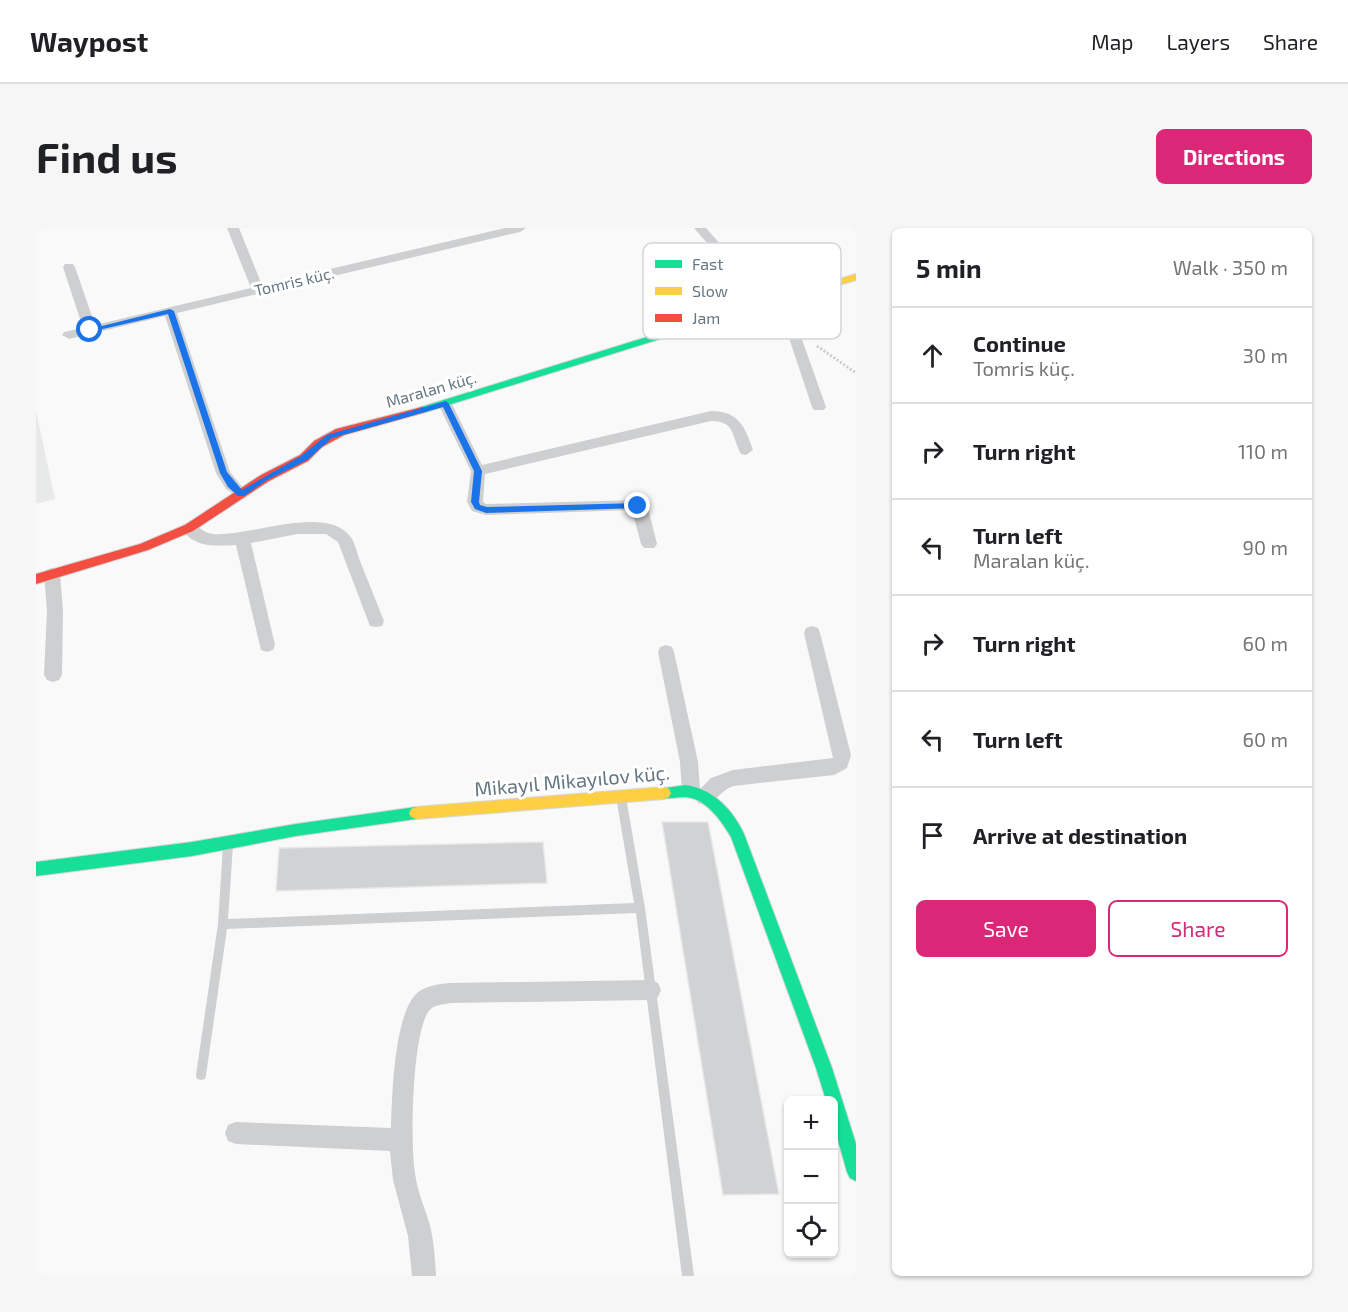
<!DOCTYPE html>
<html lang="en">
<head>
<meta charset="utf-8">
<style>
  :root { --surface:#fff; --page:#f6f6f6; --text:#202124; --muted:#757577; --line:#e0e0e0; --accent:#db2777 }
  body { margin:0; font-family:"Exo 2",sans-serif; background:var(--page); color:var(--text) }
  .controls { position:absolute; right:18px; bottom:18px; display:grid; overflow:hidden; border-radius:9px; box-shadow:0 2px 4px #0004 }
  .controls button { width:54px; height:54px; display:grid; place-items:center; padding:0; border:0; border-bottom:2px solid var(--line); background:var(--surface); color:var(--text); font:30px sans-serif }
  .stop { position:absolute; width:18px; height:18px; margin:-14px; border:4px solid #1a73e8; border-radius:50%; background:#fff }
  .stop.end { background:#1a73e8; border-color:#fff; box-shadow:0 2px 6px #0008 }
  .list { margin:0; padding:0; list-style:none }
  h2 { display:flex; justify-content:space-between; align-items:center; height:78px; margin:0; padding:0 24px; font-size:26px }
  h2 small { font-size:20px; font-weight:400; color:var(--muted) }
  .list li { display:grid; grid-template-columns:39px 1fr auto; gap:18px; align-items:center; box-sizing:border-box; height:96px; padding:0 24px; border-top:2px solid var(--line) }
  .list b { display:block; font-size:22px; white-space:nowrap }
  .list p { margin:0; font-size:20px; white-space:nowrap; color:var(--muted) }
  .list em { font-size:20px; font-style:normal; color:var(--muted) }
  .actions { display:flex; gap:12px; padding:18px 24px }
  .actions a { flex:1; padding:14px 0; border:2px solid var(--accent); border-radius:9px; text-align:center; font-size:21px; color:var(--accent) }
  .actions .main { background:var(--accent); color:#fff }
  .icon { flex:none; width:33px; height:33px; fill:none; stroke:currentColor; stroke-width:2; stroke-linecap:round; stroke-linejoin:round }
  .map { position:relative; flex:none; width:820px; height:1048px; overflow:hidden; border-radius:9px }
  header { display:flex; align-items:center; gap:36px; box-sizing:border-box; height:84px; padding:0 30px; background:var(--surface); border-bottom:2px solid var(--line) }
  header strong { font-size:28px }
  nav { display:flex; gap:33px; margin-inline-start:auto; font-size:21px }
  .intro { display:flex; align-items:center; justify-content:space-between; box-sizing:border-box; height:144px; padding:0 36px }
  h1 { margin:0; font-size:42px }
  .button { padding:15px 27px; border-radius:9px; background:var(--accent); color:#fff; font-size:21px; font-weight:700 }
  main { display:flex; gap:36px; padding:0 36px }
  aside { flex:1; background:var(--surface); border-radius:9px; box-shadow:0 2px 4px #0004 }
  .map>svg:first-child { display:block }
  .built { fill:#e8e9e9 }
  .building { fill:#d0d2d3; stroke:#e8e8e8; stroke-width:1.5 }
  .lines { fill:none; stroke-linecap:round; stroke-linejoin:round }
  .fast-casing { stroke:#d5d6d7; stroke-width:2 }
  .slow-casing { stroke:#d5d6d7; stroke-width:2 }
  .jam-casing { stroke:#d5d6d7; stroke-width:2 }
  .path { stroke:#cbcccd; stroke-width:3; stroke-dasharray:2 2; stroke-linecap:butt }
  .lane { fill:#cecfd0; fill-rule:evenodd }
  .street { fill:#cecfd0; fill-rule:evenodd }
  .fast { fill:#16e098; fill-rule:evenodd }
  .slow { fill:#ffcf43; fill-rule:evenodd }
  .jam { fill:#f24e42; fill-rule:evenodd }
  .route { fill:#1a73e8 }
  .labels { text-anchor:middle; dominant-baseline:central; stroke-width:6; stroke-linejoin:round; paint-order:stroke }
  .far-street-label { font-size:16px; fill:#657683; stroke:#fff }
  .street-label { font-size:20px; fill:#657683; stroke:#fff }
  .key { fill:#fff; stroke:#d1d6da; stroke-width:1.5 }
  .key-label { font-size:16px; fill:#657683 }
</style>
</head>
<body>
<header>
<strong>Waypost</strong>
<nav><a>Map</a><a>Layers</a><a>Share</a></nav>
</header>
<div class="intro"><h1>Find us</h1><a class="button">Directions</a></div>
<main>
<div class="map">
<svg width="820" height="1048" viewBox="0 0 820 1048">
  <rect width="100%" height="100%" fill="#f9f9f9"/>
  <!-- built -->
  <polygon class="built" points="0,183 19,271 0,276"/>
  <!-- building -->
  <g class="building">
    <polygon points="626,594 672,594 743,966 687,967"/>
    <polygon points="507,614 511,655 240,663 243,620"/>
  </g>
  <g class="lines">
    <!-- fast casing -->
    <g class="fast-casing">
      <g id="fast">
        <polygon points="669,91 672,92 672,96 390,184 382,184 381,182 382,180"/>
        <path d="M650 557C677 561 697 582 708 606L796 840 820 916V953L814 950 811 944 798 898V872H790L780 840 695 609C685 592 669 569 648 569 639 569 631 572 623 569L621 565 623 561Z"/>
        <polygon points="380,579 385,581 387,585 385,589 380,591 260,608 156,628 0,648 0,634 156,614 260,596"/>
      </g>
    </g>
    <!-- slow casing -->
    <g class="slow-casing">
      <g id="slow">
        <polygon points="820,46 820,52 672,96 669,97 664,94"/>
        <polygon points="628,559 633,561 635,565 633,569 628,571 380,591 375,589 373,585 375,581 380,579"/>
      </g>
    </g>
    <!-- jam casing -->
    <g class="jam-casing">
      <polygon id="jam" points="386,179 390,180 390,184 308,207 286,219 272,233 233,253 157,303 112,322 0,356 0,346 104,316 149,297 225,247 264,227 278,213 300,201"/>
    </g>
    <!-- path -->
    <polyline class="path" points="781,118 820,145"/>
    <!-- lane -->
    <polygon class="lane" points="585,565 588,566 590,569 609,680 658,1048 646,1048 600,685 191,701 170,847 169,851 165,852 161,851 160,847 182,696 187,617 189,614 192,613 195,614 197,617 192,691 598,675 580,569 582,566"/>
    <!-- street -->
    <g class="street">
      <polygon points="191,0 203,0 226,57 469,0 490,0 484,4 141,85 194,244 212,266 210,270 205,271 190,261 180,245 129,88 33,111 26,107 28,104 47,100 27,39 29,36 37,36 39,39 59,97 215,60"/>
      <polygon points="658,0 670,0 764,106 790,179 788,182 778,182 776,179 753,110"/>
      <path d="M409 171 416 176 446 237 675 183C703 183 709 199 717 222L710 227 705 226C695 208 700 193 675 193L449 246 447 274 450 276 604 272 612 280 621 316 618 320H608L605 316 596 282 450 287 436 283 431 274 435 243 402 176Z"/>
      <path d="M153 294C163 297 166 305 177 306 213 309 289 276 314 308 319 314 321 325 324 333 332 353 340 373 348 393L346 398 340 399 334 398 302 314 290 306H261L215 315 239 417 237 422 231 424 225 422 200 317C178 318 158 320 145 300L148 296Z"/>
      <polygon points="16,340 22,342 24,346 27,383 26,447 23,452 17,454 11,452 8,447 11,383 8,346 10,342"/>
      <path d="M776 398 782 400 784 405 815 527 811 540 798 547 697 558C686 562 680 573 669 577L662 575 660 569 655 571 648 569 646 563 644 534 622 424 624 419 630 417 636 419 638 424 662 534 664 561 675 550 697 542 797 530 768 405 770 400Z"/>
      <path d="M615 752 622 755 625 762 622 769 615 772 414 775C407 777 398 776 393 783 376 804 374 917 379 945 381 962 388 978 393 994 398 1012 399 1030 400 1048H376L372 1008 357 952 354 923 200 916 192 913 189 905 192 897 200 894 355 900C356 868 358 791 379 767 387 758 403 756 414 755Z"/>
    </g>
    <!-- fast -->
    <use href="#fast" class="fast"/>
    <!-- slow -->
    <use href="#slow" class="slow"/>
    <!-- jam -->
    <use href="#jam" class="jam"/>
  </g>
  <!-- route -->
  <polygon class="route" points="134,81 138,83 191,244 206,262 265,228 291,207 410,173 413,176 446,243 443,274 444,277 451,279 602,275 606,278 602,280 450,285 439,281 435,274 438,243 407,179 296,210 271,232 231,252 208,268 202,268 192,259 184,245 132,86 54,104 50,102"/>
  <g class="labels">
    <!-- far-street labels -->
    <g class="far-street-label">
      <text transform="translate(258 53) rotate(-13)">Tomris küç.</text>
      <text transform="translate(395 161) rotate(-16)">Maralan küç.</text>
    </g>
    <!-- street labels -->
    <g class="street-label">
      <text transform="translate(536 552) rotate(-5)">Mikayıl Mikayılov küç.</text>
    </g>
  </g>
  <!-- legend -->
  <rect x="607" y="15" width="198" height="96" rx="9" class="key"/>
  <rect x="619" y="32" width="27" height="8" fill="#16e098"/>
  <rect x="619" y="59" width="27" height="8" fill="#ffcf43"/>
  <rect x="619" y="86" width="27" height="8" fill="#f24e42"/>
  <g class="key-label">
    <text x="656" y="42">Fast</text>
    <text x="656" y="69">Slow</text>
    <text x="656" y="96">Jam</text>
  </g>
</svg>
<div class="controls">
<button>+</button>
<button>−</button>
<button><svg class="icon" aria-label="locate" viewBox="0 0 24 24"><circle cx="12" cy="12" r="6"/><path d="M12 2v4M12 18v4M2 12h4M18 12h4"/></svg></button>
</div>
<div class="stop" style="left:54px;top:102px"></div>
<div class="stop end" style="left:602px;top:278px"></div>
</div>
<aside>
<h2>5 min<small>Walk · 350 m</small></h2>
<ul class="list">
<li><svg class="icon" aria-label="ahead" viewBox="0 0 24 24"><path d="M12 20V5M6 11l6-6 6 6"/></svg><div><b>Continue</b><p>Tomris küç.</p></div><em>30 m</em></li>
<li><svg class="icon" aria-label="right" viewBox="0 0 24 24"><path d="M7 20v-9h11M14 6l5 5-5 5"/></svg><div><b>Turn right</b></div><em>110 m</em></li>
<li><svg class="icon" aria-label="left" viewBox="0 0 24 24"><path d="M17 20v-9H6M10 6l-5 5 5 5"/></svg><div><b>Turn left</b><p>Maralan küç.</p></div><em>90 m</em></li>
<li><svg class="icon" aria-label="right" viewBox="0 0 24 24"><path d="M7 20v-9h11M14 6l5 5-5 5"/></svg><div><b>Turn right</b></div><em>60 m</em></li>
<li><svg class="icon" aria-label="left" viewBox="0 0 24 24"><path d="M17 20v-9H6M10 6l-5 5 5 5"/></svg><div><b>Turn left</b></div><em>60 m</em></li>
<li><svg class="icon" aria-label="arrive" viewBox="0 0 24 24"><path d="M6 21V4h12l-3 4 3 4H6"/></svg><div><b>Arrive at destination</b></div></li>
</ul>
<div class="actions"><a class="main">Save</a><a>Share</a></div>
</aside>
</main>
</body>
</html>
